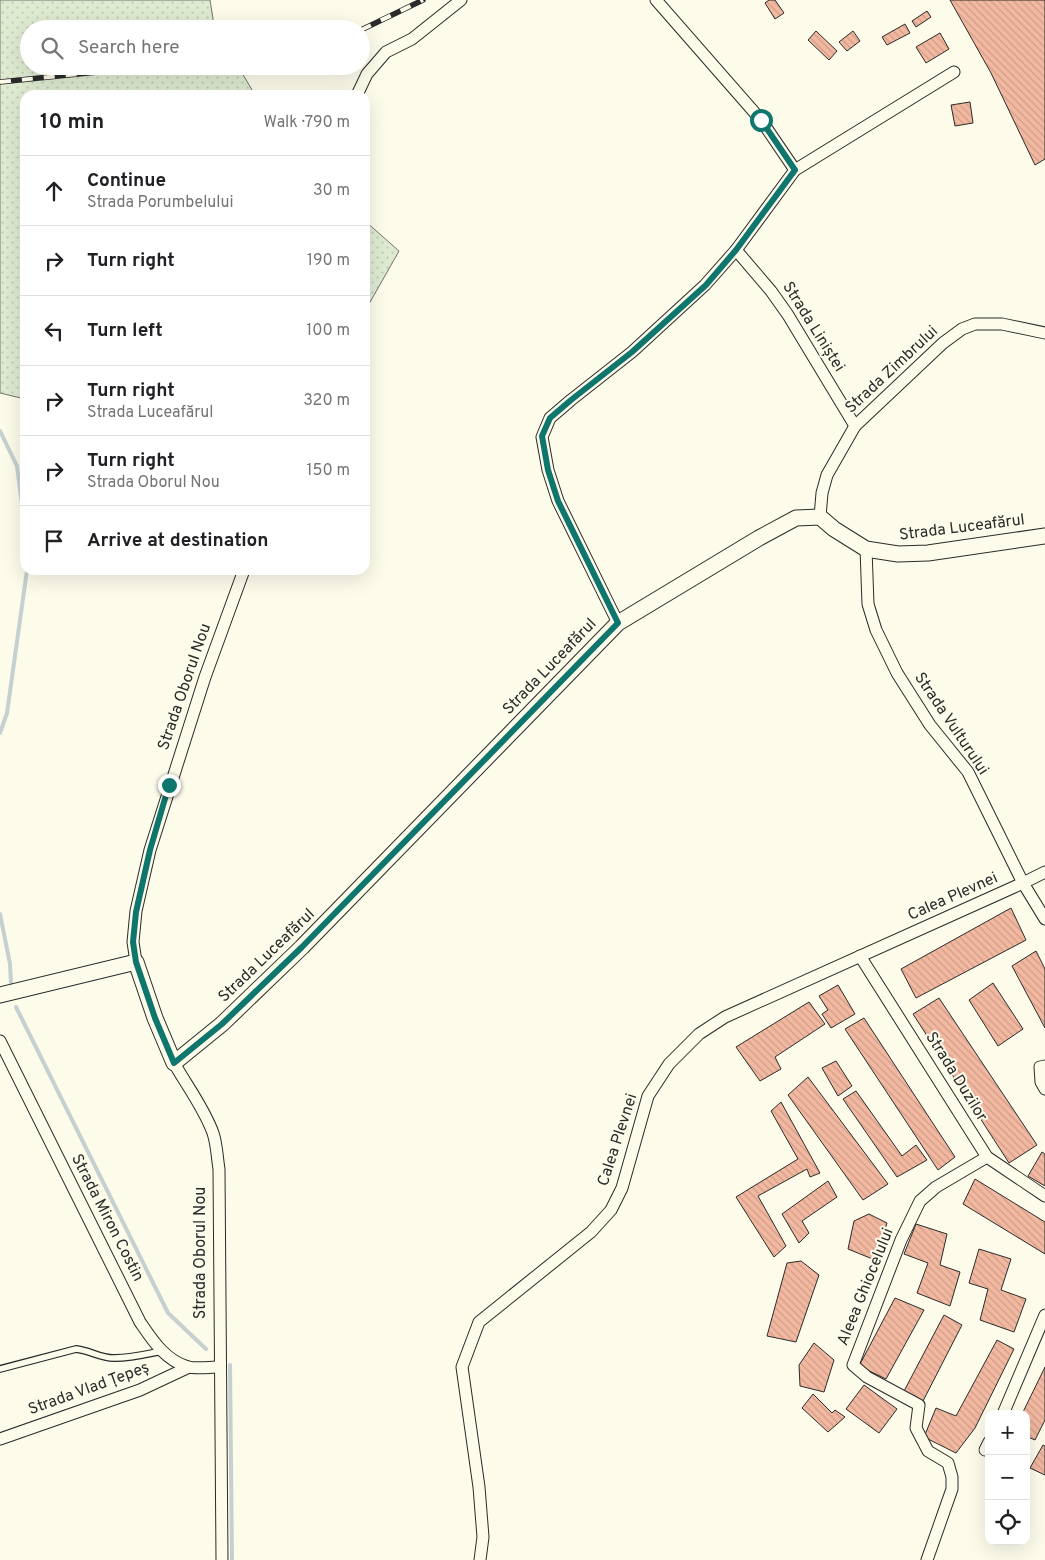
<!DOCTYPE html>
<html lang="en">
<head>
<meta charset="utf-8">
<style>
  :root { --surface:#fff; --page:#f2f2f2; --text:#202124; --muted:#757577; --line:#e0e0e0 }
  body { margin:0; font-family:Overpass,sans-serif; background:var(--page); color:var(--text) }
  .controls { position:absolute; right:15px; bottom:15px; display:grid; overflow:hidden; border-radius:10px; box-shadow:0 5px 20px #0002 }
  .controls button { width:45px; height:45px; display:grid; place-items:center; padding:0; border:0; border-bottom:1px solid var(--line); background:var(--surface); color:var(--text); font:25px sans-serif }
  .stop { position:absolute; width:15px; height:15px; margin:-11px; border:4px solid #0f766e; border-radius:50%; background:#fff }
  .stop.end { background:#0f766e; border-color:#fff; box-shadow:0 1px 5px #0008 }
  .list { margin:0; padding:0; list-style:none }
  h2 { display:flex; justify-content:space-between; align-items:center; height:65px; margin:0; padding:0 20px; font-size:21px }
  h2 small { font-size:16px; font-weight:400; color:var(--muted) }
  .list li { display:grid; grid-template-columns:32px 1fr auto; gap:15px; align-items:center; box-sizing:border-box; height:70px; padding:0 20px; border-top:1px solid var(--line) }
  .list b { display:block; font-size:19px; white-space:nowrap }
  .list p { margin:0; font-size:16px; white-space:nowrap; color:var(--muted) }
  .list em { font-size:16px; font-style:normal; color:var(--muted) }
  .icon { flex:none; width:28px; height:28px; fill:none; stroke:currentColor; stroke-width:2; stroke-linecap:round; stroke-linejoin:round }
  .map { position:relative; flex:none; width:1045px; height:1560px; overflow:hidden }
  .search { position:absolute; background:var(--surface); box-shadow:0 5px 20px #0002; left:20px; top:20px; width:350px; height:55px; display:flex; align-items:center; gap:12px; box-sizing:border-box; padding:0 18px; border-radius:28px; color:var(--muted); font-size:19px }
  .panel { position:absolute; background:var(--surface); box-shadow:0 5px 20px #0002; left:20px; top:90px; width:350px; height:485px; border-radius:15px }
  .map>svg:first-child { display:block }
  .grass { fill:url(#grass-dots); stroke:#74746e }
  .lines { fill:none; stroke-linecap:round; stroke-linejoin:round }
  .stream { stroke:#c7d0d0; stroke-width:4 }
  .building { fill:url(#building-back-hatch); stroke:#2b2b2b }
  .service-casing { stroke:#2b2b2b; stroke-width:8 }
  .minor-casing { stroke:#2b2b2b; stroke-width:13 }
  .tertiary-casing { stroke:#2b2b2b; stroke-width:17 }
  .service { stroke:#fdfbea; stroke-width:5.5 }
  .minor { stroke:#fdfbea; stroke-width:11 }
  .tertiary { stroke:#fdfbea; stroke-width:15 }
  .rail-casing { stroke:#2b2b2b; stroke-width:5.5 }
  .rail { stroke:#fdfbea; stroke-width:4; stroke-dasharray:11; stroke-linecap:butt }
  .route { stroke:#0f766e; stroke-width:6 }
  .labels { text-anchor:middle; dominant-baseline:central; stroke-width:4; stroke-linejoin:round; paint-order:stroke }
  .street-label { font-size:16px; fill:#2b2b2b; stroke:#fdfbea }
</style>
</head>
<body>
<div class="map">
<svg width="1045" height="1560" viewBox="0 0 1045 1560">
  <defs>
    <pattern id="grass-dots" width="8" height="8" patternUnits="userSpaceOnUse" patternTransform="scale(1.25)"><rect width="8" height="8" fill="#deebd1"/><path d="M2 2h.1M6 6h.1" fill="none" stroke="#bfcab4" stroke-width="1.8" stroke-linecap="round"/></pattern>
    <pattern id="building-back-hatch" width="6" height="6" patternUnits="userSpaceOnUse" patternTransform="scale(1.25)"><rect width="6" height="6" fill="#f2b8a0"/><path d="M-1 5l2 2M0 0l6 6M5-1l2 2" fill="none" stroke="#d09e8a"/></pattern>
  </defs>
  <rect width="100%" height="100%" fill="#fdfbea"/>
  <!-- grass -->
  <g class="grass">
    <polygon points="0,0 210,0 214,25 216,29 29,29 29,66 238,66 255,95 25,95 25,399 0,393"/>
    <polygon points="365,221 399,251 365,311"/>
  </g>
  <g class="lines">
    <!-- stream -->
    <g class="stream">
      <polyline points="0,431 17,466 25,527"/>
      <polyline points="0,733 7,713 27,570"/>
      <polyline points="0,914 10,964 11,983"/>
      <polyline points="16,1007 168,1313 206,1349"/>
      <polyline points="230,1365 232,1560"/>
    </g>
  </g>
  <!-- building -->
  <g class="building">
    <polygon points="769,0 775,0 784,13 775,19 765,3"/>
    <polygon points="950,0 1045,0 1045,159 1035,165 991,73"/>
    <polygon points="927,11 931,17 916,27 912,21"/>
    <polygon points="905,24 910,33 887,45 882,37"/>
    <polygon points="816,31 837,51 829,60 808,40"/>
    <polygon points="853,31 860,41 847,51 839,42"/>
    <polygon points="940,33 949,49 926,63 916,47"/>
    <polygon points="970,102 973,123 955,126 951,105"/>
    <polygon points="1011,908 1026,940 916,998 901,969"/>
    <polygon points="1036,951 1045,969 1045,1028 1012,966"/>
    <polygon points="993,983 1023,1029 998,1046 969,1000"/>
    <polygon points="838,985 855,1014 831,1028 822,1014 828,1010 819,996"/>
    <polygon points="939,998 1037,1145 1009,1163 913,1014"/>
    <polygon points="809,1002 825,1024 775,1057 781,1069 760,1081 736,1047"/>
    <polygon points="864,1018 955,1157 938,1170 845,1029"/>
    <polygon points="836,1061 852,1086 838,1096 822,1068"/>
    <polygon points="808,1077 888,1184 863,1200 788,1095"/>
    <polygon points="856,1091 902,1156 916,1145 927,1160 897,1177 843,1099"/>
    <polygon points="781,1102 820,1173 810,1177 807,1169 758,1196 786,1246 774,1257 736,1197 798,1159 771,1111"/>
    <polygon points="1042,1152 1045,1154 1045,1186 1028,1176"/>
    <polygon points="975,1179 1045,1222 1045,1254 963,1204"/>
    <polygon points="828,1181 837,1197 802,1221 809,1233 799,1243 782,1214"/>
    <polygon points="869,1214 887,1223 875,1260 848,1249 854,1221"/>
    <polygon points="916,1224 947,1234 940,1265 960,1272 950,1306 917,1293 928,1263 904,1254"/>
    <polygon points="979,1249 1011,1259 1001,1290 1026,1299 1014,1332 980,1320 988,1289 969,1283"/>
    <polygon points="801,1261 819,1275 796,1342 767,1336 787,1263"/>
    <polygon points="895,1298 924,1310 886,1379 859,1366"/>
    <polygon points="944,1315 962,1325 922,1403 903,1393"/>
    <polygon points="997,1340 1014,1349 975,1428 956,1453 924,1437 936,1408 956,1416"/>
    <polygon points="814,1343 834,1360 824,1392 800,1386 799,1365"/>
    <polygon points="1045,1367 1045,1420 1035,1440 1026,1436 1026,1414 1022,1414"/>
    <polygon points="864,1385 897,1409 879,1433 846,1409"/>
    <polygon points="813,1394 832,1413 835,1410 845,1417 828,1432 802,1408"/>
    <polygon points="1043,1445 1045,1446 1045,1475 1030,1468"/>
  </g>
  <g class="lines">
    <!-- service casing -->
    <g class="service-casing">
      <path id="service" d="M0 1369 76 1349C89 1350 102 1359 115 1358 131 1358 147 1354 162 1351"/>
    </g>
    <!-- minor casing -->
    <g class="minor-casing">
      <g id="minor">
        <polyline points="656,0 761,120 795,170"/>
        <polyline points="357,95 367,74 386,52 412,39 461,0"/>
        <polyline points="736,250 771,291 788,315 855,426"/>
        <polyline points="820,517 822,493 827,475 855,426 943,343 962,329 975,324 1002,324 1045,333"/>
        <polyline points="866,549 868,604 876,630 897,673 930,725 968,772 1023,883 1045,919"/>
        <polyline points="618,623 558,501 548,470 542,437 550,418 571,400 632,352 705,285 736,250 795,170 954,72"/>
        <polyline points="860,956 987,1157 1045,1196"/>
        <polyline points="136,962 133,942 136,911 150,850 205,677 244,570"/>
        <path d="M0 1041 140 1322C153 1341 165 1360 188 1367 197 1369 210 1367 219 1367"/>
        <path d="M174 1063C187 1086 204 1108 213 1133 217 1145 217 1157 219 1169L222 1560"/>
        <polyline points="1045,1066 1040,1067 1041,1082 1045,1089"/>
        <polyline points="1003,1414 1045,1315"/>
        <polyline points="0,1439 140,1390 189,1367"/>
        <polyline points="985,1450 989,1442"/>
        <polyline points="480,1560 483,1537 479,1487 462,1367 479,1322 591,1232 611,1210 622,1188 648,1096 669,1064 699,1034 725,1017 1023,883 1045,872"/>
        <polyline points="927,1560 952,1489 952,1477 948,1463 928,1451 916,1428 919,1405 867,1377 853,1365 901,1240 920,1201 936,1187 987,1157"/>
      </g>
    </g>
    <!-- tertiary casing -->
    <g class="tertiary-casing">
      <polyline id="tertiary" points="0,995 136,962 155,1018 174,1063 222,1024 302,947 618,623 759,538 796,518 820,517 834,529 866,549 898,554 928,553 1045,536"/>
    </g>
    <!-- service -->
    <use href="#service" class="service"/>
    <!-- minor -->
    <use href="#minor" class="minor"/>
    <!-- tertiary -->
    <use href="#tertiary" class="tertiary"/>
    <!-- rail casing -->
    <g class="rail-casing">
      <g id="rail">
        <polyline points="361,30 423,0"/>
        <polyline points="0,82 156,66"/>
      </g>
    </g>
    <!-- rail -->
    <use href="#rail" class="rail"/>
  </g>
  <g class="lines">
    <!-- route -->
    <polyline class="route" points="169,785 150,850 136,912 133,942 136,962 155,1018 174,1063 222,1024 302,947 618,623 558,501 548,470 542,436 550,418 571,400 632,352 706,285 736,250 795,170 761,120"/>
  </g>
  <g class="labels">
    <!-- street labels -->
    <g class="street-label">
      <text transform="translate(813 327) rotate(58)">Strada Liniștei</text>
      <text transform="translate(892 370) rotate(-43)">Strada Zimbrului</text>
      <text transform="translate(962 528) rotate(-7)">Strada Luceafărul</text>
      <text transform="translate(550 667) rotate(-46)">Strada Luceafărul</text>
      <text transform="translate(185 687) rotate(-71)">Strada Oborul Nou</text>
      <text transform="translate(951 724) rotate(56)">Strada Vulturului</text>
      <text transform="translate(953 897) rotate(-24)">Calea Plevnei</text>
      <text transform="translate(267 956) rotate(-44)">Strada Luceafărul</text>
      <text transform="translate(956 1077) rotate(58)">Strada Duzilor</text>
      <text transform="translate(618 1140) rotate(-72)">Calea Plevnei</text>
      <text transform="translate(107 1218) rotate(63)">Strada Miron Costin</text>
      <text transform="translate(201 1253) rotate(-90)">Strada Oborul Nou</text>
      <text transform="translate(866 1287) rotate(-68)">Aleea Ghiocelului</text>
      <text transform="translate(89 1389) rotate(-20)">Strada Vlad Țepeș</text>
    </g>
  </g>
</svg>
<div class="controls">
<button>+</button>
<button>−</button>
<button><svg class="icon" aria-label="locate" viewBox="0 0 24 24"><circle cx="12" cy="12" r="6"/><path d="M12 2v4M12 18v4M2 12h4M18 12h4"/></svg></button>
</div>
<div class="stop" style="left:761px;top:120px"></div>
<div class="stop end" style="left:169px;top:785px"></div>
<div class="search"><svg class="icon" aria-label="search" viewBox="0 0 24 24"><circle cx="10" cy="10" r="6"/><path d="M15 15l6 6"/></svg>Search here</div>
<section class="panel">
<h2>10 min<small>Walk · 790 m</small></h2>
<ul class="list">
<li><svg class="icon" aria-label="ahead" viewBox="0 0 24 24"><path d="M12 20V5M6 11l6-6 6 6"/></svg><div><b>Continue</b><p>Strada Porumbelului</p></div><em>30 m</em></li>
<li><svg class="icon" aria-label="right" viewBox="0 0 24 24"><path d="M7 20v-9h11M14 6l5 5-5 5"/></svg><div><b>Turn right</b></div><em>190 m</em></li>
<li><svg class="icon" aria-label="left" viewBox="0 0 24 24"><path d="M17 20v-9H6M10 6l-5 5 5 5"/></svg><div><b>Turn left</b></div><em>100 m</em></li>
<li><svg class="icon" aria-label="right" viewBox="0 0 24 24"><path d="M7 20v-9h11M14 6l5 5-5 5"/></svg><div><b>Turn right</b><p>Strada Luceafărul</p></div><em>320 m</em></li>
<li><svg class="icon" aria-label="right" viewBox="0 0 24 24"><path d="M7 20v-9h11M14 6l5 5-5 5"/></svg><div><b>Turn right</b><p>Strada Oborul Nou</p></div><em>150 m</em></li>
<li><svg class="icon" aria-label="arrive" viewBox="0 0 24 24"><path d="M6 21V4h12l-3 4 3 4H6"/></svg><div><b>Arrive at destination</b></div></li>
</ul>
</section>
</div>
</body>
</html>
